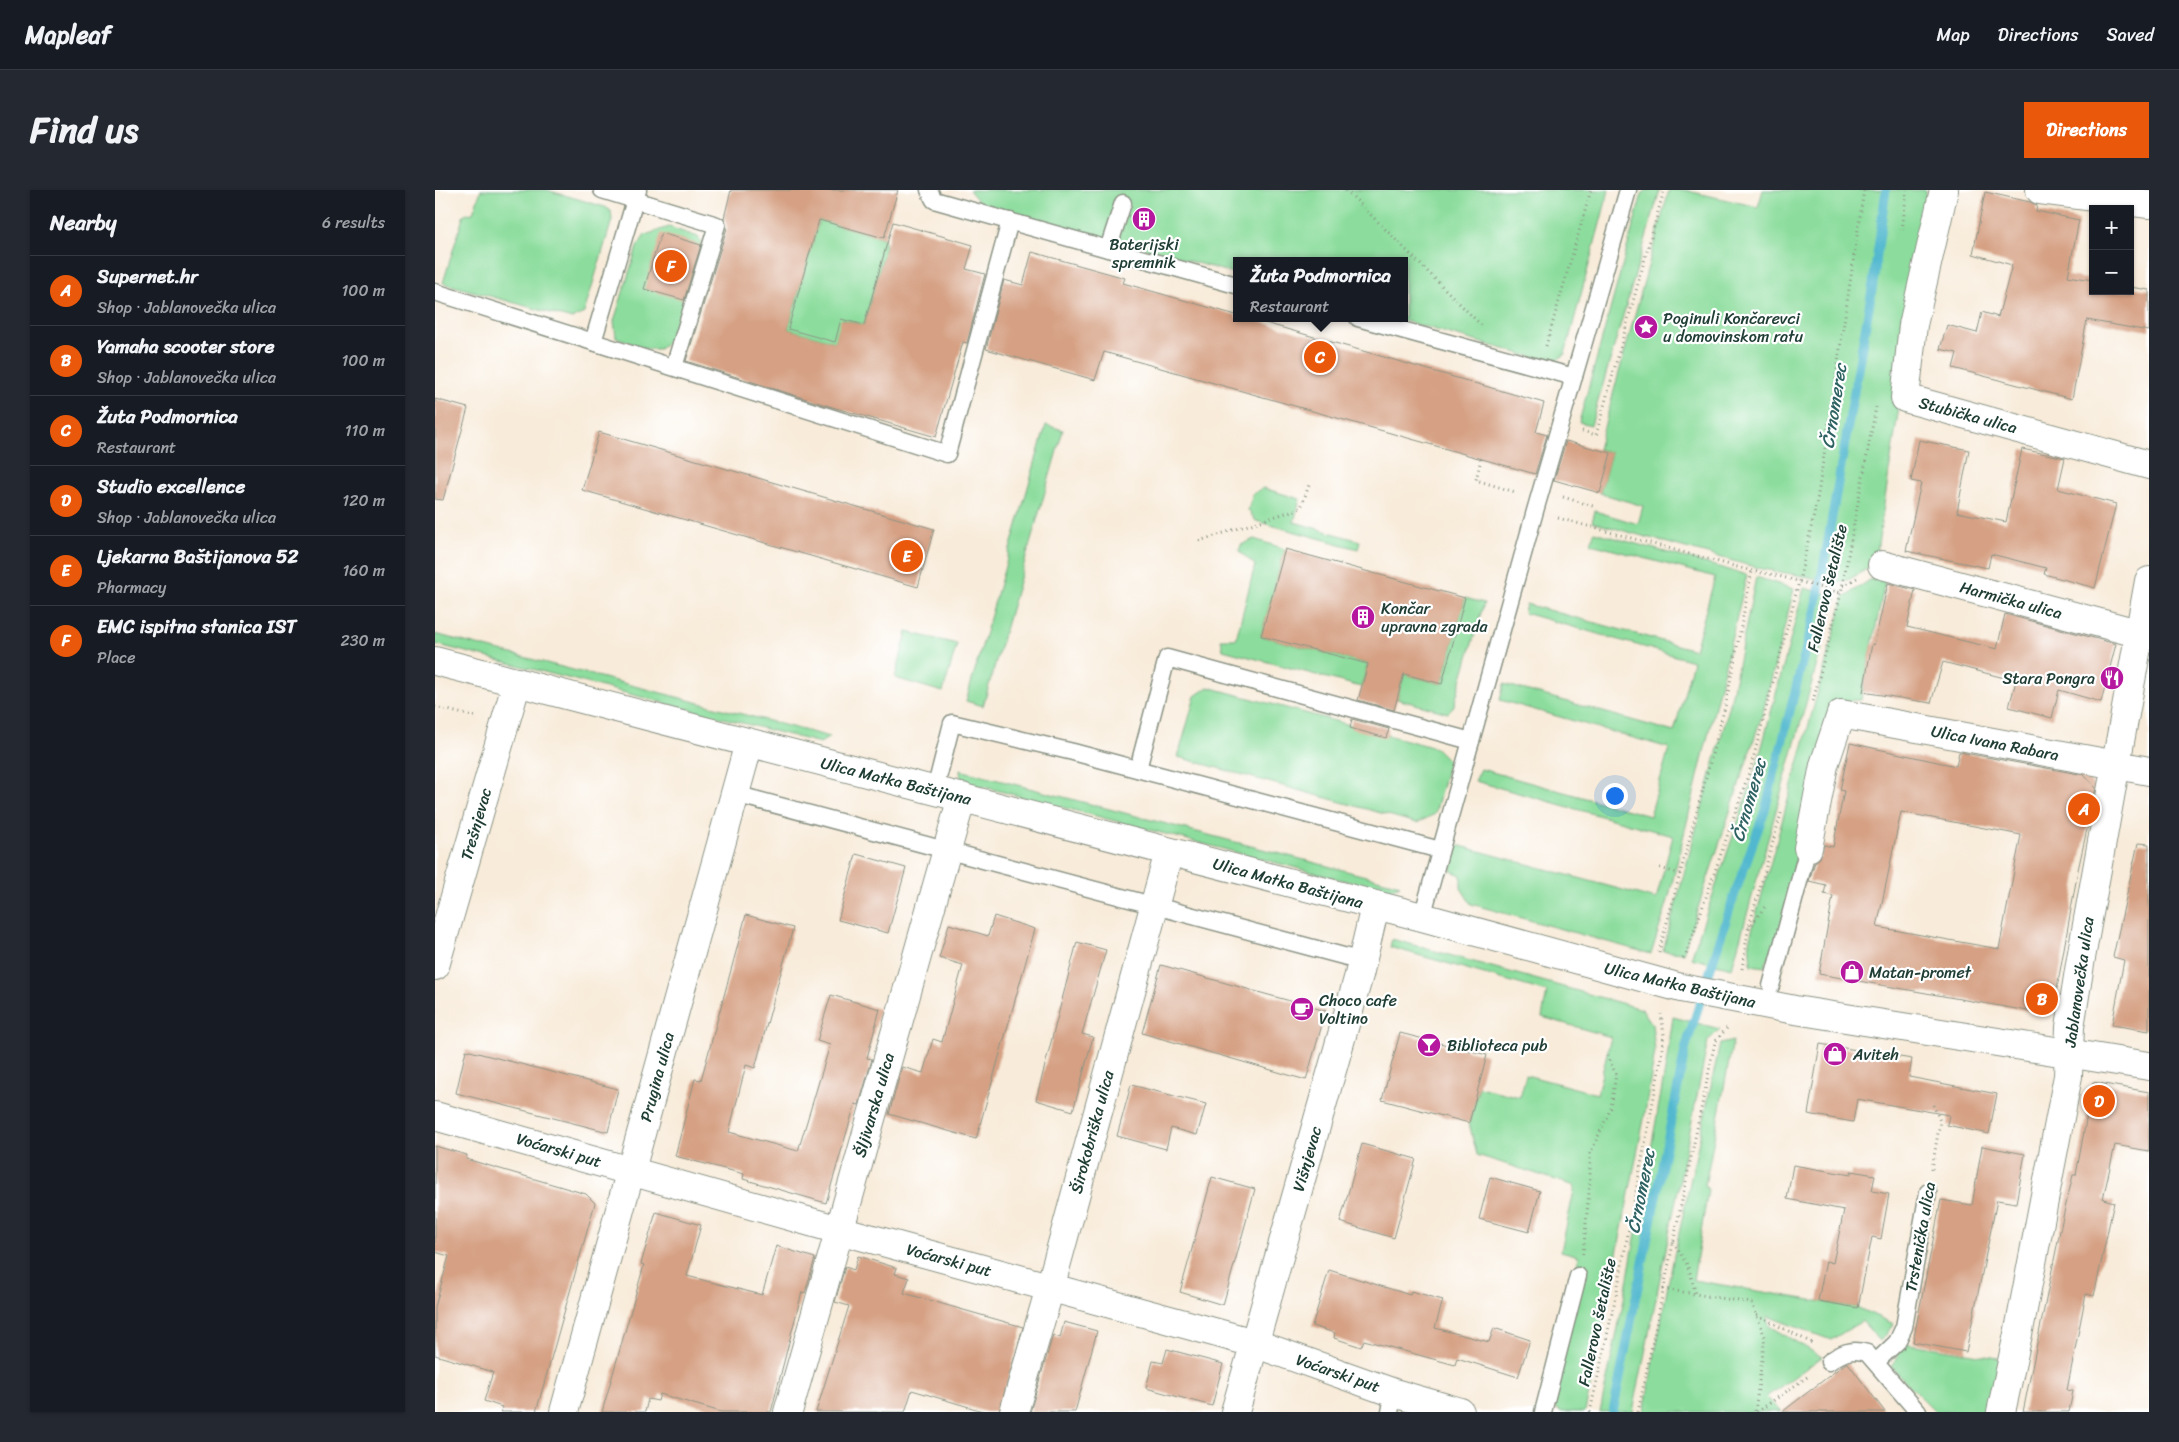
<!DOCTYPE html>
<html lang="en">
<head>
<meta charset="utf-8">
<style>
  :root { --surface:#171b24; --page:#242831; --text:#f1f3f6; --muted:#9ea1a6; --line:#363941; --accent:#ea580c }
  body { margin:0; font-family:Sriracha,sans-serif; background:var(--page); color:var(--text) }
  .controls { position:absolute; right:15px; top:15px; display:grid; overflow:hidden; border-radius:0px; box-shadow:0 1px 4px #0004 }
  .controls button { width:45px; height:45px; display:grid; place-items:center; padding:0; border:0; border-bottom:1px solid var(--line); background:var(--surface); color:var(--text); font:25px sans-serif }
  .you { position:absolute; left:1179px; top:605px; width:18px; height:18px; margin:-12px; border:4px solid #fff; border-radius:50%; background:#1a73e8; box-shadow:0 0 0 8px #1a73e833 }
  .badge { display:grid; place-items:center; width:32px; height:32px; border-radius:50%; background:var(--accent); color:#fff; font-size:16px; font-weight:700 }
  .pin { position:absolute; translate:-50% -50%; border:2px solid #fff; box-shadow:0 1px 5px #0006 }
  .popup { position:absolute; left:798px; top:67px; width:175px; height:65px; box-sizing:border-box; display:grid; place-content:center; border-radius:0px; background:var(--surface); filter:drop-shadow(0 1px 4px #0005); font-size:16px; white-space:nowrap; color:var(--muted) }
  .popup b { font-size:19px; color:var(--text) }
  .popup::after { content:''; position:absolute; left:50%; top:100%; margin-left:-10px; border:10px solid transparent; border-top-color:var(--surface) }
  .list { margin:0; padding:0; list-style:none }
  h2 { display:flex; justify-content:space-between; align-items:center; height:65px; margin:0; padding:0 20px; font-size:21px }
  h2 small { font-size:16px; font-weight:400; color:var(--muted) }
  .list li { display:grid; grid-template-columns:32px 1fr auto; gap:15px; align-items:center; box-sizing:border-box; height:70px; padding:0 20px; border-top:1px solid var(--line) }
  .list b { display:block; font-size:19px; white-space:nowrap }
  .list p { margin:0; font-size:16px; white-space:nowrap; color:var(--muted) }
  .list em { font-size:16px; font-style:normal; color:var(--muted) }
  .map { position:relative; flex:none; width:1714px; height:1222px; overflow:hidden; border-radius:0px }
  header { display:flex; align-items:center; gap:30px; box-sizing:border-box; height:70px; padding:0 25px; background:var(--surface); border-bottom:1px solid var(--line) }
  header strong { font-size:24px }
  nav { display:flex; gap:28px; margin-inline-start:auto; font-size:18px }
  .intro { display:flex; align-items:center; justify-content:space-between; box-sizing:border-box; height:120px; padding:0 30px }
  h1 { margin:0; font-size:35px }
  .button { padding:12px 22px; border-radius:0px; background:var(--accent); color:#fff; font-size:18px; font-weight:700 }
  main { display:flex; gap:30px; padding:0 30px }
  aside { flex:1; background:var(--surface); border-radius:0px; box-shadow:0 1px 4px #0004 }
  .map>svg:first-child { display:block }
  .green { fill:#8cdd9d; stroke:#568d68 }
  .lines { fill:none; stroke-linecap:round; stroke-linejoin:round }
  .stream { stroke:#51b8cf; stroke-width:9 }
  .building { fill:#d5a083; fill-rule:evenodd }
  .service-casing { stroke:#8c9486; stroke-width:19 }
  .minor-casing { stroke:#8c9486; stroke-width:30 }
  .tertiary-casing { stroke:#8c9486; stroke-width:30 }
  .path { stroke:#8c9486; stroke-width:3; stroke-dasharray:1 4; stroke-linecap:butt }
  .service { stroke:#fff; stroke-width:16 }
  .minor { stroke:#fff; stroke-width:28 }
  .tertiary { stroke:#fff; stroke-width:28 }
  .labels { text-anchor:middle; dominant-baseline:central; stroke-width:4.5; stroke-linejoin:round; paint-order:stroke }
  .poi-label { font-size:16px; fill:#1f3d34; stroke:#fff; text-anchor:start }
  .street-label { font-size:16px; fill:#1f3d34; stroke:#fff }
  .water-label { font-size:18px; font-style:italic; fill:#2e6262; stroke:#fff }
</style>
</head>
<body>
<header>
<strong>Mapleaf</strong>
<nav><a>Map</a><a>Directions</a><a>Saved</a></nav>
</header>
<div class="intro"><h1>Find us</h1><a class="button">Directions</a></div>
<main>
<aside>
<h2>Nearby<small>6 results</small></h2>
<ul class="list">
<li><span class="badge">A</span><div><b>Supernet.hr</b><p>Shop · Jablanovečka ulica</p></div><em>100 m</em></li>
<li><span class="badge">B</span><div><b>Yamaha scooter store</b><p>Shop · Jablanovečka ulica</p></div><em>100 m</em></li>
<li><span class="badge">C</span><div><b>Žuta Podmornica</b><p>Restaurant</p></div><em>110 m</em></li>
<li><span class="badge">D</span><div><b>Studio excellence</b><p>Shop · Jablanovečka ulica</p></div><em>120 m</em></li>
<li><span class="badge">E</span><div><b>Ljekarna Baštijanova 52</b><p>Pharmacy</p></div><em>160 m</em></li>
<li><span class="badge">F</span><div><b>EMC ispitna stanica IST</b><p>Place</p></div><em>230 m</em></li>
</ul>
</aside>
<div class="map">
<svg width="1714" height="1222" viewBox="0 0 1714 1222">
  <rect width="100%" height="100%" fill="#fff"/>
  <filter id="ink" filterUnits="userSpaceOnUse"><feTurbulence type="fractalNoise" baseFrequency=".02" numOctaves="2"/><feDisplacementMap in="SourceGraphic" scale="10" xChannelSelector="R" yChannelSelector="G"/><feConvolveMatrix kernelMatrix="1 2 1 2 8 2 1 2 1" color-interpolation-filters="sRGB"/></filter>
  <filter id="wash" filterUnits="userSpaceOnUse"><feTurbulence type="fractalNoise" baseFrequency=".0096" numOctaves="4" result="noise"/><feDisplacementMap in="SourceGraphic" scale="20" xChannelSelector="R" yChannelSelector="G"/><feGaussianBlur stdDeviation="1.12" result="paint"/><feColorMatrix in="noise" values="0 0 0 0 0 0 0 0 0 0 0 0 0 0 0 0 0 1.4 0 .05"/><feComposite in="paint" operator="in"/></filter>
  <g filter="url(#wash)">
    <rect width="100%" height="100%" fill="#f8ebd9"/>
    <!-- green -->
    <g class="green">
      <polygon points="46,0 112,0 170,17 176,21 177,30 149,123 137,129 8,93 29,24 38,23"/>
      <polygon points="534,0 1174,0 1130,164 1118,173 959,128 969,128 969,71 801,71 801,84 545,13"/>
      <polygon points="1212,0 1225,0 1156,235 1144,232 1207,4"/>
      <polygon points="1234,0 1249,0 1323,17 1328,0 1491,0 1488,51 1476,108 1463,223 1440,374 1415,389 1400,394 1374,387 1327,379 1157,332 1160,321 1203,334 1208,316 1165,303 1176,263 1163,259"/>
      <polygon points="384,30 449,48 451,56 429,135 407,129 400,152 353,139"/>
      <polygon points="234,37 263,47 267,55 240,146 224,159 211,159 181,147 179,131 202,57 210,45"/>
      <polygon points="611,235 628,240 548,516 531,511"/>
      <polygon points="828,298 865,309 859,332 925,351 923,359 821,331 813,320 818,304"/>
      <polygon points="1159,342 1312,385 1232,714 1216,764 1036,714 1026,698 1026,685 1016,681 1022,655 1221,709 1238,646 1040,591 1046,579 1215,626 1234,558 1065,510 1069,494 1239,542 1258,471 1089,423 1091,414 1260,460 1280,387 1156,354"/>
      <polygon points="819,349 850,359 826,446 933,474 926,497 788,460 786,449 801,449 820,375 804,361 806,355"/>
      <polygon points="1441,386 1451,387 1426,510 1398,512 1358,686 1369,690 1329,777 1316,775 1314,751 1409,407"/>
      <polygon points="1321,387 1359,399 1328,522 1248,763 1228,761 1295,514"/>
      <polygon points="1369,398 1401,406 1297,778 1256,768 1321,579"/>
      <polygon points="1030,408 1049,413 1018,518 1013,523 962,509 969,484 1007,494"/>
      <polygon points="472,442 522,454 508,502 460,488"/>
      <polygon points="0,444 395,547 385,553 0,454"/>
      <polygon points="773,497 1001,558 1014,571 1000,624 982,633 743,567 760,506"/>
      <polygon points="525,580 965,695 950,701 526,591"/>
      <polygon points="957,749 1207,819 1217,834 1220,861 1209,929 1150,1222 1127,1222 1112,1213 1144,1066 1126,1061 1140,996 1042,965 1034,933 1044,897 1085,907 1091,885 1162,904 1176,847 1107,827 1112,802 955,757"/>
      <polygon points="1238,827 1285,839 1273,851 1198,1222 1165,1222 1190,1104 1231,875"/>
      <polygon points="1298,851 1270,995 1273,1000 1258,1090 1423,1118 1459,1134 1445,1151 1427,1131 1396,1150 1332,1126 1334,1136 1387,1167 1331,1207 1347,1222 1209,1222 1233,1094 1285,854"/>
      <polygon points="1469,1153 1569,1169 1556,1222 1501,1222 1456,1177"/>
    </g>
    <g class="lines">
      <!-- stream -->
      <polyline class="stream" points="1178,1222 1251,856 1298,709 1330,620 1381,418 1438,94 1451,0"/>
    </g>
    <g id="blocks">
      <!-- building -->
      <g class="building">
        <polygon points="296,0 463,0 449,48 384,30 353,139 400,152 406,129 429,135 458,32 538,55 531,79 550,84 532,153 528,152 501,247 394,216 251,171 292,38 289,28"/>
        <polygon points="1550,2 1595,12 1602,15 1601,21 1644,30 1633,86 1658,90 1658,101 1695,101 1695,97 1714,100 1714,141 1652,130 1637,209 1518,178 1522,163 1505,159 1512,135 1542,143 1547,122 1563,127 1577,75 1538,64"/>
        <polygon points="226,43 266,55 249,110 209,99"/>
        <polygon points="597,62 690,88 688,93 801,125 801,128 813,128 1109,213 1101,242 1112,245 1100,284 669,162 660,190 551,159 569,90 588,95"/>
        <polygon points="0,209 33,218 8,310 0,309"/>
        <polygon points="164,242 499,339 483,397 147,300"/>
        <polygon points="1484,250 1534,260 1522,322 1571,332 1587,259 1630,268 1623,299 1681,314 1660,398 1609,384 1611,378 1556,364 1553,378 1471,361 1486,293 1476,291"/>
        <polygon points="1131,251 1176,263 1165,303 1119,290"/>
        <polygon points="850,359 1030,408 1007,494 969,484 959,520 923,510 933,474 826,446"/>
        <polygon points="1453,393 1480,400 1472,437 1562,459 1570,424 1681,454 1666,512 1624,500 1617,528 1574,517 1581,491 1508,472 1496,513 1428,502 1437,454 1439,455"/>
        <polygon points="917,529 954,539 951,548 915,538"/>
        <path d="M1415 553 1521 576 1524 562 1649 585 1661 598 1643 680 1619 815 1604 823 1384 784 1398 706 1389 704 1391 695 1374 691 1380 672 1385 668 1389 655 1398 657 1409 601 1405 600ZM1466 622 1586 645 1564 759 1442 737Z"/>
        <polygon points="1703,653 1714,654 1714,841 1677,835 1689,770 1678,767"/>
        <polygon points="421,664 471,678 453,743 403,730"/>
        <polygon points="311,725 358,738 320,878 311,875 294,942 363,961 395,855 382,851 396,805 445,819 432,868 437,869 424,915 420,914 391,1013 308,989 309,984 240,966 260,889 266,890"/>
        <polygon points="559,726 600,739 541,949 454,924 467,877 488,883 498,849 507,852 528,775 504,768 514,734 553,746"/>
        <polygon points="642,752 671,760 647,844 658,847 638,921 601,910"/>
        <polygon points="726,775 891,821 871,890 707,843"/>
        <polygon points="965,843 1052,865 1034,933 947,910"/>
        <polygon points="1385,854 1477,869 1474,887 1562,904 1554,944 1512,935 1514,925 1422,909 1418,932 1373,924"/>
        <polygon points="31,860 183,899 173,942 21,903"/>
        <polygon points="1658,892 1714,902 1714,961 1680,955 1668,1009 1679,1012 1659,1106 1651,1104 1632,1200 1638,1201 1634,1222 1588,1222 1627,1031 1638,985 1641,985"/>
        <polygon points="696,895 771,914 762,945 736,938 731,959 682,946"/>
        <polygon points="927,954 981,969 959,1048 905,1032"/>
        <polygon points="0,956 32,965 31,969 151,1004 160,1013 101,1222 66,1222 67,1217 49,1211 58,1182 0,1165 0,1117 14,1066 0,1062"/>
        <polygon points="1547,956 1590,964 1581,1013 1562,1010 1531,1162 1478,1152 1506,1010 1537,1015"/>
        <polygon points="1358,975 1416,985 1416,981 1440,985 1437,1001 1454,1004 1446,1049 1437,1047 1423,1118 1383,1111 1391,1071 1398,1073 1409,1020 1352,1009"/>
        <polygon points="777,987 820,999 788,1115 745,1102"/>
        <polygon points="1055,987 1105,1001 1094,1042 1044,1029"/>
        <polygon points="221,1022 266,1035 252,1086 327,1105 341,1056 380,1068 370,1103 367,1102 336,1222 286,1222 225,1204 223,1211 213,1209 210,1222 167,1222 209,1075 206,1074"/>
        <polygon points="423,1066 462,1078 460,1084 474,1088 469,1103 588,1137 564,1222 551,1222 477,1200 470,1222 381,1222 414,1116 400,1112 410,1077 419,1080"/>
        <polygon points="894,1080 975,1105 976,1101 1008,1110 1000,1138 1054,1152 1059,1138 1095,1150 1083,1187 1022,1168 1020,1175 929,1150 926,1157 899,1148 900,1143 877,1136"/>
        <polygon points="629,1132 662,1141 640,1222 595,1222 618,1145 625,1148"/>
        <polygon points="732,1159 788,1174 777,1216 711,1198 718,1171 728,1173"/>
        <polygon points="1413,1173 1450,1222 1347,1222 1411,1173"/>
      </g>
    </g>
  </g>
  <g filter="url(#ink)">
    <use href="#blocks" fill-opacity="0" stroke="#8c9486" stroke-width="1"/>
    <g class="lines">
      <!-- service casing -->
      <g class="service-casing">
        <g id="service">
          <polyline points="167,0 282,35 239,177"/>
          <polyline points="494,0 499,10 801,95"/>
          <polyline points="673,59 688,13"/>
          <polyline points="0,102 512,264 575,31"/>
          <polyline points="923,128 1139,187"/>
          <polyline points="158,152 203,0"/>
          <polyline points="703,579 732,468 1036,551"/>
          <polyline points="500,600 517,533 638,562 1005,660"/>
          <polyline points="300,604 927,771"/>
          <polyline points="987,727 1100,321 1193,0"/>
          <polyline points="1336,796 1373,658"/>
          <path d="M1394 1172C1406 1163 1416 1158 1432 1163L1483 1222"/>
          <polyline points="1441,1172 1462,1152 1469,1137 1493,1002"/>
          <polyline points="955,1222 959,1203"/>
          <polyline points="1108,1222 1143,1086"/>
        </g>
      </g>
      <!-- minor casing -->
      <g class="minor-casing">
        <g id="minor">
          <polyline points="1509,0 1478,135 1470,208 1714,275"/>
          <polyline points="1605,0 1714,14"/>
          <polyline points="1447,375 1706,444"/>
          <polyline points="1373,658 1389,575 1406,524 1714,581"/>
          <polyline points="0,776 82,492"/>
          <polyline points="0,926 404,1040 819,1153 959,1203 1025,1222"/>
          <polyline points="129,1222 314,553"/>
          <polyline points="353,1222 527,607"/>
          <polyline points="579,1222 615,1098 734,662"/>
          <polyline points="800,1222 924,785 940,716"/>
          <polyline points="1566,1222 1585,1135 1633,886 1635,837 1646,768 1714,391"/>
        </g>
      </g>
      <!-- tertiary casing -->
      <g class="tertiary-casing">
        <polyline id="tertiary" points="0,471 987,727 1246,798 1360,820 1714,876"/>
      </g>
      <!-- path -->
      <g class="path">
        <polyline points="911,0 1047,136"/>
        <polyline points="1467,40 1472,0"/>
        <polyline points="1111,156 1156,0"/>
        <polyline points="1147,241 1161,245 1229,0"/>
        <polyline points="1046,269 1041,290 1080,302"/>
        <polyline points="1128,307 1161,317"/>
        <polyline points="1123,328 1317,381 1340,385 1406,403"/>
        <polyline points="764,351 866,318 874,295"/>
        <polyline points="1408,396 1422,388"/>
        <polyline points="1378,511 1406,403 1441,217"/>
        <polyline points="0,517 41,527"/>
        <polyline points="1225,678 1246,684"/>
        <polyline points="1314,738 1331,715"/>
        <polyline points="1224,762 1291,513 1317,381"/>
        <polyline points="1248,768 1251,765 1316,577 1364,392 1382,311 1429,0"/>
        <polyline points="1307,779 1313,740 1347,620"/>
        <polyline points="1497,979 1505,931 1497,912"/>
        <polyline points="1238,1052 1253,1076 1261,1104"/>
        <polyline points="1148,1064 1155,992 1155,964 1176,918 1181,884 1172,866"/>
        <polyline points="1228,1099 1317,1113 1330,1147 1320,1222"/>
        <polyline points="1322,1125 1379,1154"/>
        <polyline points="1155,1222 1182,1101 1225,875 1229,845 1226,824"/>
        <polyline points="1203,1222 1280,852 1292,838"/>
        <polyline points="1322,1222 1375,1185"/>
      </g>
      <!-- service -->
      <use href="#service" class="service"/>
      <!-- minor -->
      <use href="#minor" class="minor"/>
      <!-- tertiary -->
      <use href="#tertiary" class="tertiary"/>
    </g>
  </g>
  <!-- icons -->
  <defs>
    <g id="building-disc" transform="scale(1.25)"><circle r="9.5" fill="#b5179e" stroke="#fff"/><path d="M-4-6H4V6H1V3H-1V6H-4ZM-2.5-4.3h1.7v1.8h-1.7ZM.8-4.3h1.7v1.8H.8ZM-2.5-1h1.7V.8h-1.7ZM.8-1h1.7V.8H.8Z" fill="#fff"/></g>
    <g id="sight-disc" transform="scale(1.25)"><circle r="9.5" fill="#b5179e" stroke="#fff"/><path d="M0-6L1.8-2.2L6-1.7L2.9 1.2L3.7 5.4L0 3.3L-3.7 5.4L-2.9 1.2L-6-1.7L-1.8-2.2Z" fill="#fff"/></g>
    <g id="restaurant-disc" transform="scale(1.25)"><circle r="9.5" fill="#b5179e" stroke="#fff"/><path d="M-5-6h1v4h1v-4h1v4h1v-4h1v5L-1.5 .5V6h-2V.5L-5-1ZM5-6V6H3V1.5H1.5Q1.5-4 5-6Z" fill="#fff"/></g>
    <g id="shop-disc" transform="scale(1.25)"><circle r="9.5" fill="#b5179e" stroke="#fff"/><path d="M-5-2.5h2.3a2.7 3.5 0 0 1 5.4 0H5L5.5 6h-11ZM-1.5-2.5h3a1.5 2.3 0 0 0-3 0Z" fill="#fff"/></g>
    <g id="cafe-disc" transform="scale(1.25)"><circle r="9.5" fill="#b5179e" stroke="#fff"/><path d="M-5.5-4.5H6V0H3Q3 3.5 0 3.5H-2.5Q-5.5 3.5-5.5 0ZM3-3.2v2h1.7v-2ZM-6 4.5H4V6H-6Z" fill="#fff"/></g>
    <g id="bar-disc" transform="scale(1.25)"><circle r="9.5" fill="#b5179e" stroke="#fff"/><path d="M-6-5H6L.8 .8V4.5H3.5V6h-7V4.5H-.8V.8Z" fill="#fff"/></g>
  </defs>
  <g fill-rule="evenodd">
    <use href="#building-disc" x="709" y="29"/>
    <use href="#sight-disc" x="1211" y="137"/>
    <use href="#building-disc" x="928" y="427"/>
    <use href="#restaurant-disc" x="1677" y="488"/>
    <use href="#shop-disc" x="1417" y="782"/>
    <use href="#cafe-disc" x="867" y="819"/>
    <use href="#bar-disc" x="994" y="855"/>
    <use href="#shop-disc" x="1400" y="864"/>
  </g>
  <g class="labels">
    <!-- poi labels -->
    <g class="poi-label">
      <text x="709" y="54" text-anchor="middle">Baterijski<tspan x="709" dy="18">spremnik</tspan></text>
      <text x="1228" y="128">Poginuli Končarevci<tspan x="1228" dy="18">u domovinskom ratu</tspan></text>
      <text x="946" y="418">Končar<tspan x="946" dy="18">upravna zgrada</tspan></text>
      <text x="1660" y="488" text-anchor="end">Stara Pongra</text>
      <text x="1434" y="782">Matan-promet</text>
      <text x="884" y="810">Choco cafe<tspan x="884" dy="18">Voltino</tspan></text>
      <text x="1012" y="855">Biblioteca pub</text>
      <text x="1418" y="864">Aviteh</text>
    </g>
    <!-- street labels -->
    <g class="street-label">
      <text transform="translate(1533 225) rotate(15)">Stubička ulica</text>
      <text transform="translate(1392 398) rotate(-77)">Fallerovo šetalište</text>
      <text transform="translate(1576 410) rotate(15)">Harmička ulica</text>
      <text transform="translate(1560 553) rotate(11)">Ulica Ivana Rabara</text>
      <text transform="translate(461 591) rotate(14)">Ulica Matka Baštijana</text>
      <text transform="translate(41 634) rotate(-74)">Trešnjevac</text>
      <text transform="translate(853 693) rotate(15)">Ulica Matka Baštijana</text>
      <text transform="translate(1644 792) rotate(-82)">Jablanovečka ulica</text>
      <text transform="translate(1245 795) rotate(13)">Ulica Matka Baštijana</text>
      <text transform="translate(222 887) rotate(-75)">Prugina ulica</text>
      <text transform="translate(439 915) rotate(-74)">Šljivarska ulica</text>
      <text transform="translate(657 942) rotate(-75)">Širokobriška ulica</text>
      <text transform="translate(124 960) rotate(16)">Voćarski put</text>
      <text transform="translate(872 969) rotate(-74)">Višnjevac</text>
      <text transform="translate(1485 1047) rotate(-80)">Trstenička ulica</text>
      <text transform="translate(514 1070) rotate(15)">Voćarski put</text>
      <text transform="translate(1162 1132) rotate(-78)">Fallerovo šetalište</text>
      <text transform="translate(903 1183) rotate(19)">Voćarski put</text>
    </g>
    <!-- water labels -->
    <g class="water-label">
      <text transform="translate(1399 216) rotate(-81)">Črnomerec</text>
      <text transform="translate(1314 610) rotate(-74)">Črnomerec</text>
      <text transform="translate(1206 1001) rotate(-79)">Črnomerec</text>
    </g>
  </g>
</svg>
<div class="controls">
<button>+</button>
<button>−</button>
</div>
<div class="you"></div>
<div class="pin badge" style="left:1649px;top:619px">A</div>
<div class="pin badge" style="left:1607px;top:809px">B</div>
<div class="pin badge" style="left:885px;top:167px">C</div>
<div class="popup"><b>Žuta Podmornica</b>Restaurant</div>
<div class="pin badge" style="left:1664px;top:911px">D</div>
<div class="pin badge" style="left:472px;top:366px">E</div>
<div class="pin badge" style="left:236px;top:76px">F</div>
</div>
</main>
</body>
</html>
